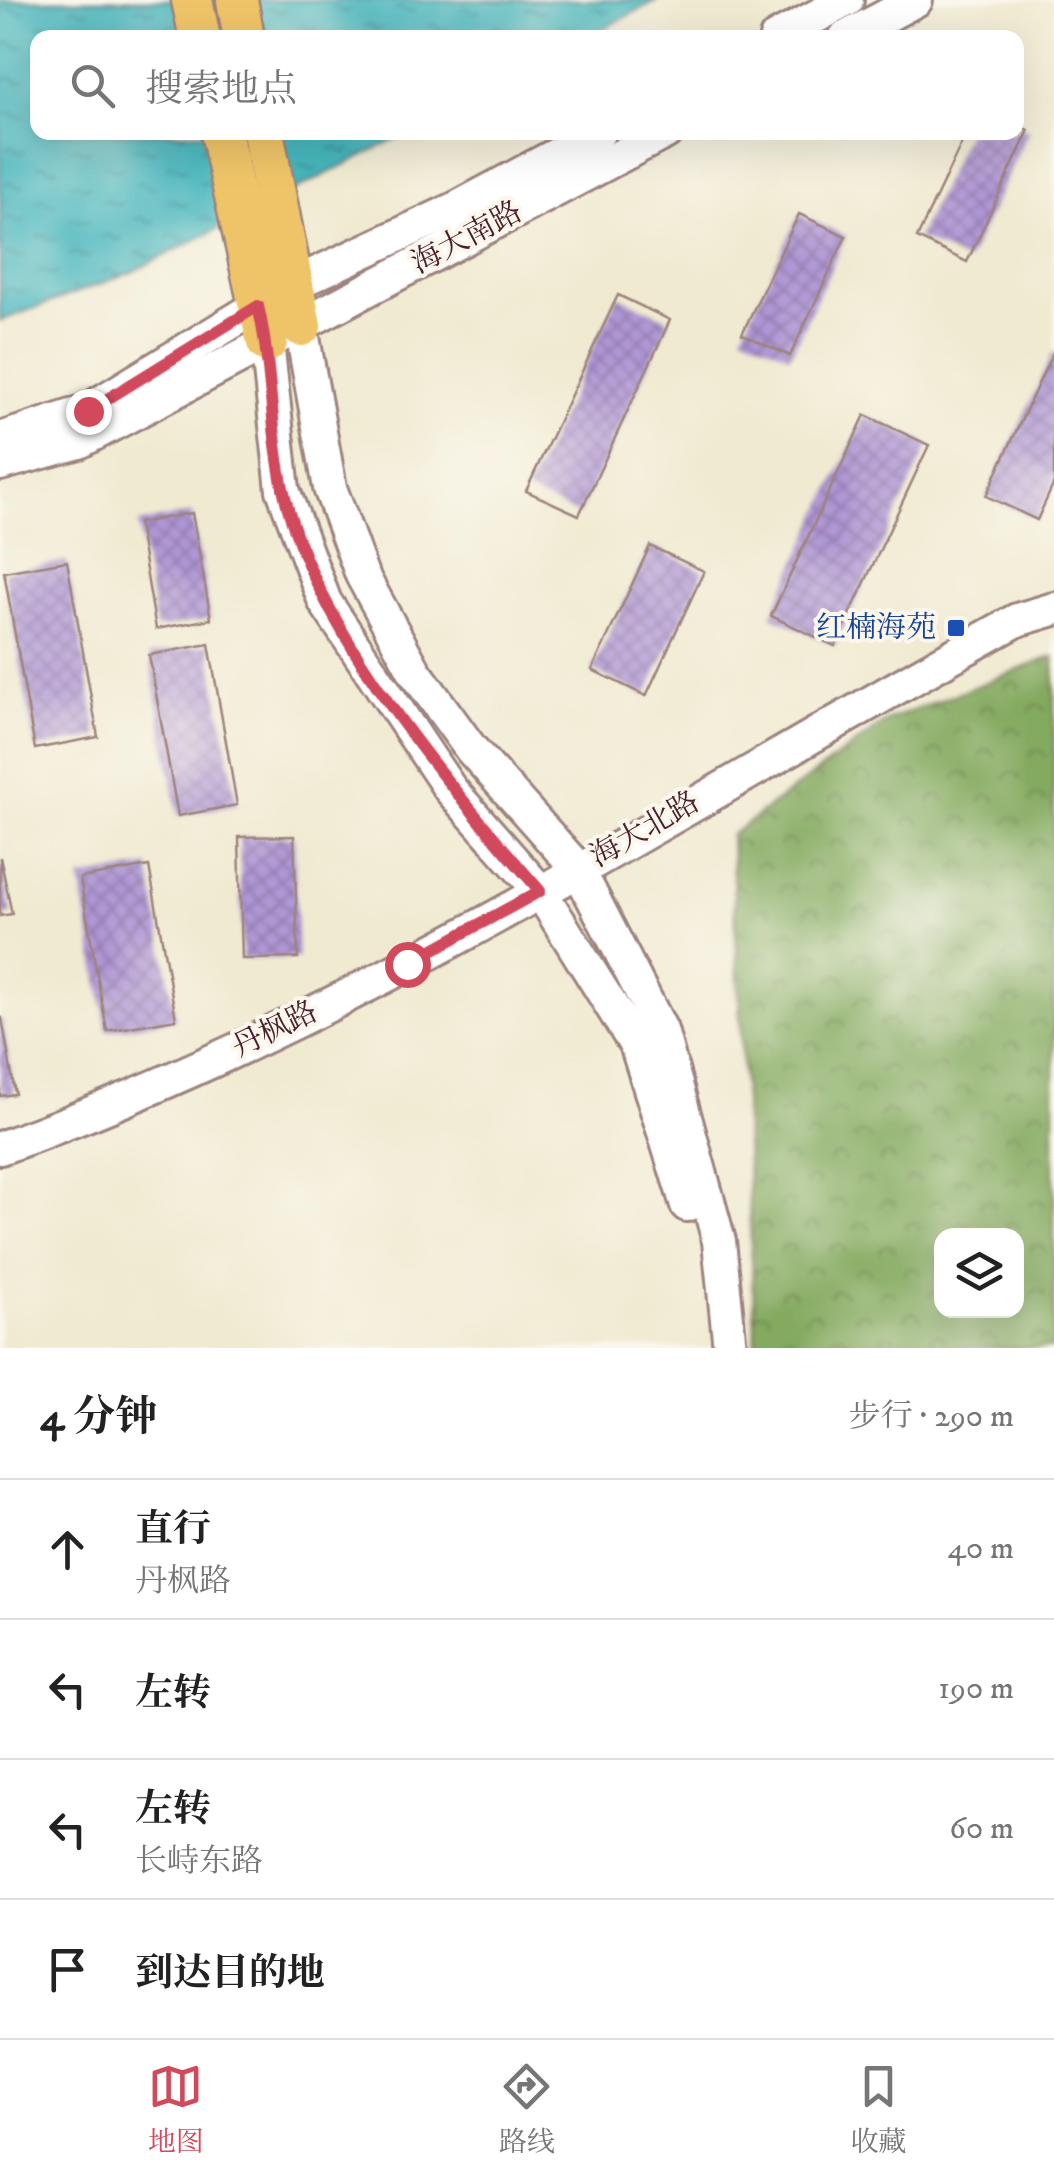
<!DOCTYPE html>
<html lang="zh">
<head>
<meta charset="utf-8">
<style>
  :root { --surface:#fff; --page:#f6f6f6; --text:#222; --muted:#767676; --line:#e0e0e0; --accent:#d1495b }
  body { margin:0; font-family:"IM FELL DW Pica","Noto Serif SC",serif; background:var(--page); color:var(--text) }
  .controls { position:absolute; right:30px; bottom:30px; display:grid; overflow:hidden; border-radius:20px; box-shadow:0 10px 40px #0002 }
  .controls button { width:90px; height:90px; display:grid; place-items:center; padding:0; border:0; border-bottom:2px solid var(--line); background:var(--surface); color:var(--text); font:50px sans-serif }
  .stop { position:absolute; width:30px; height:30px; margin:-22px; border:8px solid #d1495b; border-radius:50%; background:#fff }
  .stop.end { background:#d1495b; border-color:#fff; box-shadow:0 2px 10px #0008 }
  .list { margin:0; padding:0; list-style:none }
  h2 { display:flex; justify-content:space-between; align-items:center; height:130px; margin:0; padding:0 40px; font-size:42px }
  h2 small { font-size:32px; font-weight:400; color:var(--muted) }
  .list li { display:grid; grid-template-columns:65px 1fr auto; gap:30px; align-items:center; box-sizing:border-box; height:140px; padding:0 40px; border-top:2px solid var(--line) }
  .list b { display:block; font-size:38px; white-space:nowrap }
  .list p { margin:0; font-size:32px; white-space:nowrap; color:var(--muted) }
  .list em { font-size:32px; font-style:normal; color:var(--muted) }
  .icon { flex:none; width:55px; height:55px; fill:none; stroke:currentColor; stroke-width:2; stroke-linecap:round; stroke-linejoin:round }
  .map { position:relative; flex:none; width:1054px; height:1348px; overflow:hidden }
  .search { position:absolute; background:var(--surface); box-shadow:0 10px 40px #0002; left:30px; right:30px; top:30px; height:110px; display:flex; align-items:center; gap:25px; box-sizing:border-box; padding:0 35px; border-radius:20px; color:var(--muted); font-size:38px }
  .sheet { height:690px; background:var(--surface) }
  nav { display:flex; justify-content:space-around; align-items:center; box-sizing:border-box; height:140px; border-top:2px solid var(--line); background:var(--surface); font-size:28px; color:var(--muted) }
  nav a { display:grid; justify-items:center; gap:5px }
  nav .on { color:var(--accent) }
  .map>svg:first-child { display:block }
  .forest { fill:url(#forest-crowns); stroke:#676446; stroke-width:2.5; fill-rule:evenodd }
  .water { fill:url(#water-ripples); stroke:#486a74; stroke-width:2.5 }
  .building { fill:url(#building-cross-hatch) }
  .lines { fill:none; stroke-linecap:round; stroke-linejoin:round }
  .minor-casing { stroke:#9d847e; stroke-width:38 }
  .major-casing { stroke:#9d847e; stroke-width:45 }
  .minor { stroke:#fff; stroke-width:32 }
  .major { stroke:#efc469; stroke-width:40 }
  .route { stroke:#d1495b; stroke-width:12 }
  .transit-dot { fill:#1a4fb4; stroke:#fbf7ec; stroke-width:4 }
  .labels { text-anchor:middle; dominant-baseline:central; stroke-width:8; stroke-linejoin:round; paint-order:stroke }
  .street-label { font-size:30px; fill:#4a1f2b; stroke:#fbf7ec }
  .transit-label { font-size:30px; fill:#164399; stroke:#fbf7ec; text-anchor:end }
</style>
</head>
<body>
<div class="map">
<svg width="1054" height="1348" viewBox="0 0 1054 1348">
  <defs>
    <pattern id="forest-crowns" width="20" height="18" patternUnits="userSpaceOnUse" patternTransform="scale(2.5)"><rect width="20" height="18" fill="#84aa60"/><path d="M2 6a3 3 0 1 1 6 0M12 15a3 3 0 1 1 6 0" fill="none" stroke="#6e8a4f"/></pattern>
    <pattern id="water-ripples" width="26" height="14" patternUnits="userSpaceOnUse" patternTransform="scale(2.5)"><rect width="26" height="14" fill="#46b6bd"/><path d="M2 4q2-2 4 0t4 0M15 11q2-2 4 0t4 0" fill="none" stroke="#3c939a"/></pattern>
    <pattern id="building-cross-hatch" width="8" height="8" patternUnits="userSpaceOnUse" patternTransform="scale(2.5)"><rect width="8" height="8" fill="#b097d5"/><path d="M0 0l8 8M0 8l8-8" fill="none" stroke="#917bad"/></pattern>
  </defs>
  <rect width="100%" height="100%" fill="#fbf7ec"/>
  <filter id="ink" filterUnits="userSpaceOnUse"><feTurbulence type="fractalNoise" baseFrequency=".01" numOctaves="2"/><feDisplacementMap in="SourceGraphic" scale="20" xChannelSelector="R" yChannelSelector="G"/><feConvolveMatrix kernelMatrix="1 2 1 2 8 2 1 2 1" color-interpolation-filters="sRGB"/></filter>
  <filter id="wash" filterUnits="userSpaceOnUse"><feTurbulence type="fractalNoise" baseFrequency=".0048" numOctaves="4" result="noise"/><feDisplacementMap in="SourceGraphic" scale="40" xChannelSelector="R" yChannelSelector="G"/><feGaussianBlur stdDeviation="2.25" result="paint"/><feColorMatrix in="noise" values="0 0 0 0 0 0 0 0 0 0 0 0 0 0 0 0 0 1.4 0 .05"/><feComposite in="paint" operator="in"/></filter>
  <g filter="url(#wash)">
    <rect width="100%" height="100%" fill="#f0ead1"/>
    <!-- forest -->
    <path class="forest" d="M1054 656V1348H756L731 835 888 720ZM942 1236H1016V1310H942Z"/>
    <!-- water -->
    <polygon class="water" points="0,0 658,0 587,37 38,38 38,132 408,133 130,273 0,321"/>
    <g id="blocks">
      <!-- building -->
      <g class="building">
        <polygon points="1016,125 1029,130 967,262 917,238 967,132 1016,132"/>
        <polygon points="799,214 846,236 790,356 742,334"/>
        <polygon points="618,295 670,320 579,515 526,491"/>
        <polygon points="1054,350 1054,483 1037,520 986,496"/>
        <polygon points="865,415 929,445 835,646 771,616"/>
        <polygon points="192,513 211,619 156,629 138,523"/>
        <polygon points="650,546 704,571 646,696 592,670"/>
        <polygon points="67,561 98,737 35,749 4,572"/>
        <polygon points="209,644 237,805 178,816 149,655"/>
        <polygon points="294,836 298,958 242,959 239,837"/>
        <polygon points="0,857 12,914 0,916"/>
        <polygon points="149,866 176,1019 107,1031 80,878"/>
        <polygon points="2,1018 15,1094 0,1096 0,1019"/>
      </g>
    </g>
  </g>
  <g filter="url(#ink)">
    <use href="#blocks" fill-opacity="0" stroke="#9d847e" stroke-width="2.5"/>
    <g class="lines">
      <!-- minor casing -->
      <g class="minor-casing">
        <g id="minor">
          <polyline points="776,38 847,0"/>
          <polyline points="845,38 916,0"/>
          <polyline points="301,326 330,488 362,575 415,672 471,749 578,869 661,1030 719,1241 730,1348"/>
          <polyline points="267,342 283,490 325,602 450,789 540,891 637,1047 687,1205"/>
          <polyline points="0,439 87,411 294,284 453,210 599,132"/>
          <polyline points="0,464 79,442 666,132"/>
          <path d="M0 1148C360 1019 683 804 1017 620L1054 609"/>
        </g>
      </g>
      <!-- major casing -->
      <g class="major-casing">
        <g id="major">
          <polyline points="192,0 200,38"/>
          <polyline points="237,0 244,38"/>
          <polyline points="221,132 267,342"/>
          <polyline points="263,132 301,326"/>
        </g>
      </g>
      <!-- minor -->
      <use href="#minor" class="minor"/>
      <!-- major -->
      <use href="#major" class="major"/>
    </g>
  </g>
  <g class="lines" filter="url(#ink)">
    <!-- route -->
    <path class="route" d="M88 411 258 306C272 366 270 428 283 488 312 627 448 785 540 891L407 964"/>
  </g>
  <!-- markers -->
  <rect class="transit-dot" x="946" y="618" width="20" height="20" rx="5"/>
  <g class="labels">
    <!-- street labels -->
    <g class="street-label">
      <text transform="translate(467 238) rotate(-28)">海大南路</text>
      <text transform="translate(645 830) rotate(-30)">海大北路</text>
      <text transform="translate(275 1030) rotate(-26)">丹枫路</text>
    </g>
    <!-- transit labels -->
    <g class="transit-label">
      <text x="936" y="628">红楠海苑</text>
    </g>
  </g>
</svg>
<div class="controls">
<button><svg class="icon" aria-label="layers" viewBox="0 0 24 24"><path d="M12 4l9 5-9 5-9-5zM3 14l9 5 9-5"/></svg></button>
</div>
<div class="stop" style="left:407px;top:964px"></div>
<div class="stop end" style="left:88px;top:411px"></div>
<div class="search"><svg class="icon" aria-label="search" viewBox="0 0 24 24"><circle cx="10" cy="10" r="6"/><path d="M15 15l6 6"/></svg>搜索地点</div>
</div>
<section class="sheet">
<h2>4 分钟<small>步行 · 290 m</small></h2>
<ul class="list">
<li><svg class="icon" aria-label="ahead" viewBox="0 0 24 24"><path d="M12 20V5M6 11l6-6 6 6"/></svg><div><b>直行</b><p>丹枫路</p></div><em>40 m</em></li>
<li><svg class="icon" aria-label="left" viewBox="0 0 24 24"><path d="M17 20v-9H6M10 6l-5 5 5 5"/></svg><div><b>左转</b></div><em>190 m</em></li>
<li><svg class="icon" aria-label="left" viewBox="0 0 24 24"><path d="M17 20v-9H6M10 6l-5 5 5 5"/></svg><div><b>左转</b><p>长峙东路</p></div><em>60 m</em></li>
<li><svg class="icon" aria-label="arrive" viewBox="0 0 24 24"><path d="M6 21V4h12l-3 4 3 4H6"/></svg><div><b>到达目的地</b></div></li>
</ul>
</section>
<nav>
<a class="on"><svg class="icon" aria-label="map" viewBox="0 0 24 24"><path d="M3 6l6-2 6 2 6-2v14l-6 2-6-2-6 2zM9 4v14M15 6v14"/></svg>地图</a>
<a><svg class="icon" aria-label="directions" viewBox="0 0 24 24"><path d="M12 3l9 9-9 9-9-9zM9 14v-3h6M13 9l2 2-2 2"/></svg>路线</a>
<a><svg class="icon" aria-label="saved" viewBox="0 0 24 24"><path d="M7 4h10v16l-5-4-5 4z"/></svg>收藏</a>
</nav>
</body>
</html>
